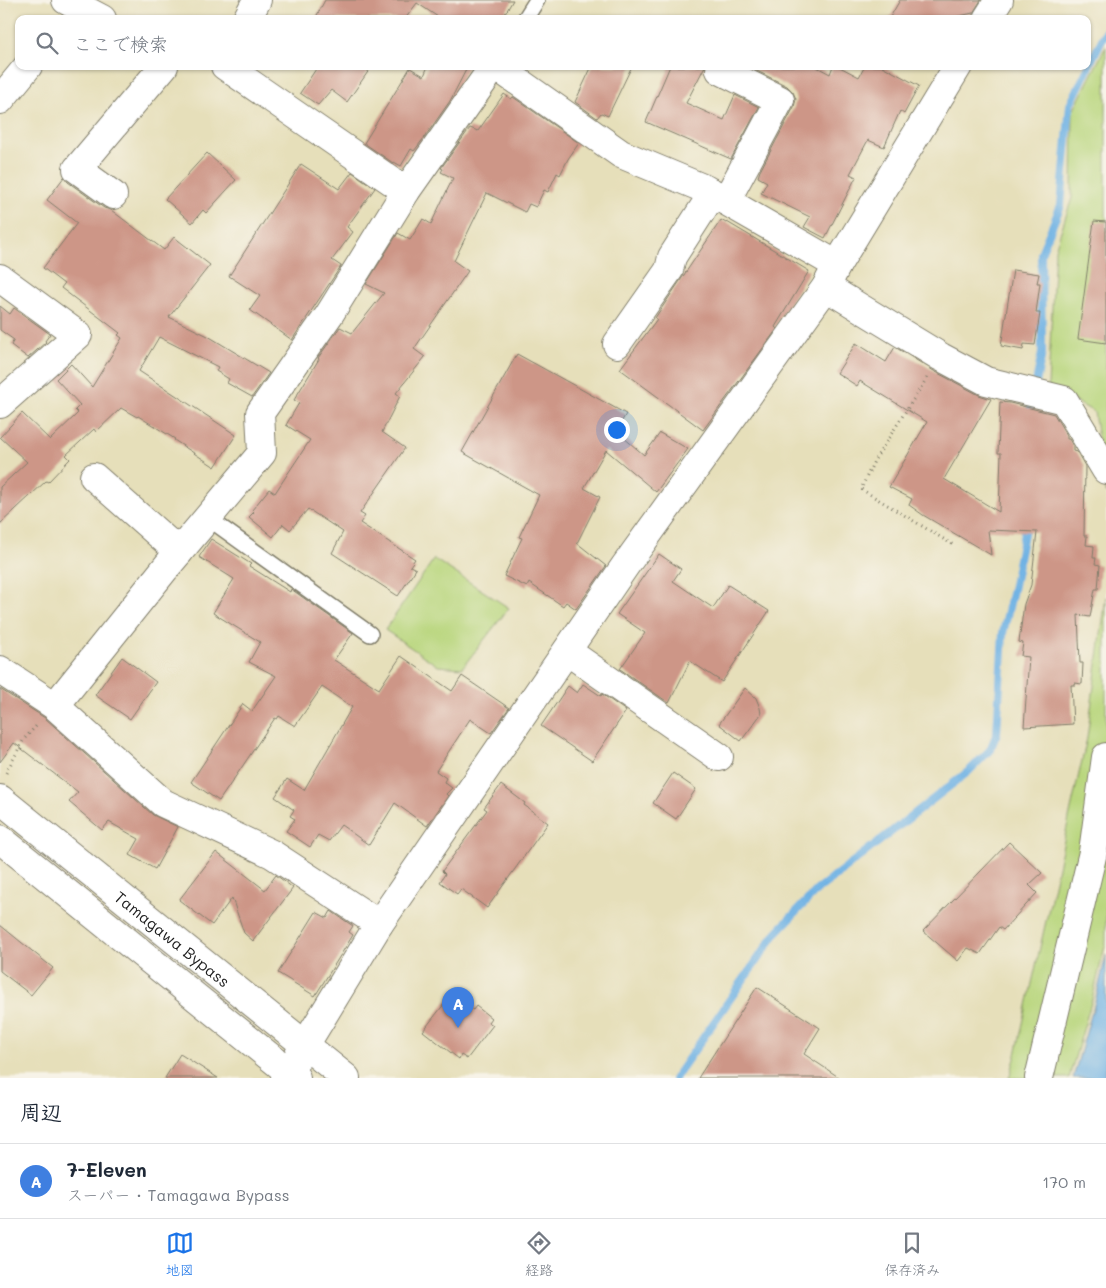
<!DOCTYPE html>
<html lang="ja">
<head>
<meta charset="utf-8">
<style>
  :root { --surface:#fff; --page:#f6f6f7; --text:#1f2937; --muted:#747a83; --line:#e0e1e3; --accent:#1a73e8 }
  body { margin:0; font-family:Mali,"Klee One",sans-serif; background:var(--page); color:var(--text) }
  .you { position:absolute; left:616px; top:429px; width:18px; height:18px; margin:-12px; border:4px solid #fff; border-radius:50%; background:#1a73e8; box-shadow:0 0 0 8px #1a73e833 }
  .badge { display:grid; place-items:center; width:32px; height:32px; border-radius:50%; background:var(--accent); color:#fff; font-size:16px; font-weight:700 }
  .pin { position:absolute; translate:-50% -41px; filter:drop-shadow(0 1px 2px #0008) }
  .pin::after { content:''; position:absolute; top:26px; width:18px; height:15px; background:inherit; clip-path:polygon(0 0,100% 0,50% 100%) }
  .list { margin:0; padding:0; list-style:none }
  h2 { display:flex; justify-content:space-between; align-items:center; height:65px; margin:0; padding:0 20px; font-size:21px }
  h2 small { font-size:16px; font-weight:400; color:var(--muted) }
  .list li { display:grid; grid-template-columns:32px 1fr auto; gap:15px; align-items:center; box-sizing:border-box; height:75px; padding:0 20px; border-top:1px solid var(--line) }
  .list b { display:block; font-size:19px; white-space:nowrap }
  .list p { margin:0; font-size:16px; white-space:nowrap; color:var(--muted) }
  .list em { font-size:16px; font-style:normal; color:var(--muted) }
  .icon { flex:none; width:28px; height:28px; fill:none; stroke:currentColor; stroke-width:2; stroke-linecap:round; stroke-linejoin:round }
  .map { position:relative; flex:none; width:1106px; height:1078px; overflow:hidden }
  .search { position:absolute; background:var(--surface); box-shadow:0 1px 4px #0004; left:15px; right:15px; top:15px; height:55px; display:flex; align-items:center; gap:12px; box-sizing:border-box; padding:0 18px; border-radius:10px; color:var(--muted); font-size:19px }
  .sheet { height:140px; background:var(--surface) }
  nav { display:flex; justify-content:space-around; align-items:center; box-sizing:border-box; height:70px; border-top:1px solid var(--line); background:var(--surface); font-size:14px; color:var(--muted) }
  nav a { display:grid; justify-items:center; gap:2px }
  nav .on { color:var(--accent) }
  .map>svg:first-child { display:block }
  .green { fill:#b8d67c; stroke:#6a794c }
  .water { fill:#6fb2e4; stroke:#466780 }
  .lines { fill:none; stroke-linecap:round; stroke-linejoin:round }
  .stream { stroke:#6fb2e4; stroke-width:8 }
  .building { fill:#cd9687 }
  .lane-casing { stroke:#817e6b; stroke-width:18 }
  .street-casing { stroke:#817e6b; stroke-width:30 }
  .highway-casing { stroke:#817e6b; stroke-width:30 }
  .path { stroke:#817e6b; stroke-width:3; stroke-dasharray:1 4; stroke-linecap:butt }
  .lane { stroke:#fff; stroke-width:15 }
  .street { stroke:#fff; stroke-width:28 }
  .highway { stroke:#fff; stroke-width:28 }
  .labels { text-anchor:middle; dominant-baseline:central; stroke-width:4; stroke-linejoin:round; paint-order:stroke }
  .street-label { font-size:16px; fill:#1c1c1c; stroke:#f7f3e8 }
</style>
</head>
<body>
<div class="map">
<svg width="1106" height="1078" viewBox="0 0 1106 1078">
  <rect width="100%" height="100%" fill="#f7f3e8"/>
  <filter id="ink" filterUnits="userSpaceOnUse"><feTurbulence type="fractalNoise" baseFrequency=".02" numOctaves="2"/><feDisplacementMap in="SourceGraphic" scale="10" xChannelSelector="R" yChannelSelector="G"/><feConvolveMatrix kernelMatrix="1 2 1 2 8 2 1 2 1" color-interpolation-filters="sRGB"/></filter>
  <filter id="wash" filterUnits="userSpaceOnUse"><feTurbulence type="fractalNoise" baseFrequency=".0096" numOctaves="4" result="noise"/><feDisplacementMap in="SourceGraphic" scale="20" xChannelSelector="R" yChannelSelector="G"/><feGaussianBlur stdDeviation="1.12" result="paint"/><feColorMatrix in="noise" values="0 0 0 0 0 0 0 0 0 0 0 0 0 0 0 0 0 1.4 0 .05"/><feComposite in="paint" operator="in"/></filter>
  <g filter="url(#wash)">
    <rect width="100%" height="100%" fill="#e6dfba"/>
    <!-- green -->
    <g class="green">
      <polygon points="1106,46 1106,494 1094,412 1048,386 1055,249 1072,198 1073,111"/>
      <polygon points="434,559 509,608 462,668 438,666 385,630"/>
      <polygon points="1106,597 1106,942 1093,996 1069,1078 1009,1078 1015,1059 1087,738"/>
    </g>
    <!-- water -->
    <polygon class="water" points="1106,955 1106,1078 1073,1078 1096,998"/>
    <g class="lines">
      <!-- stream -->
      <g class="stream">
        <polyline points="1029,417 1042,353 1041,253 1061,205 1070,105 1106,31"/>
        <polyline points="675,1078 776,933 817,890 969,771 990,750 997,733 1003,633 1014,585 1026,523"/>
      </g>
    </g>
    <g id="blocks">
      <!-- building -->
      <g class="building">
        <polygon points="325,0 513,0 502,19 441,19 417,3 405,19 315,19"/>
        <polygon points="900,0 981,0 973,13 946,19 889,19"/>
        <polygon points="318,66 372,66 347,102 331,90 318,105 300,93"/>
        <polygon points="428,66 468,66 450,101 424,138 414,151 411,149 401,166 394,162 393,163 364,143 410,68 424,76"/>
        <polygon points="592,66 632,66 608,116 601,113 597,118 575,102"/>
        <polygon points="670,66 705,66 686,103 724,120 735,95 759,107 731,159 646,122"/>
        <polygon points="747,66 815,66 830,74 833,66 838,66 859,77 865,66 882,66 919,86 904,114 900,111 884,147 868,140 850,174 856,177 825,238 804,227 810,217 761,193 767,182 758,177 760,171 794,107 796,99 793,92 787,86"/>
        <polygon points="504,94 511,99 513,97 579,143 568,159 560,175 557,173 548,192 544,190 536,207 529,204 525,212 487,193 454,261 468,271 414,349 425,357 396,393 400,396 382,432 405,448 360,513 365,516 360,523 415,559 410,566 416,569 398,596 332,553 343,532 308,509 290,530 283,524 273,537 249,517 254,512 252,510 269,489 275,493 310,440 286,425 299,403 294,400 319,359 318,358 340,327 352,333 384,293 366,284 398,233 410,240 423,219 431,224 453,178 441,172 443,169 441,168 470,128 478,131"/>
        <polygon points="207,153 236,180 206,213 203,210 192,223 165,199"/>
        <polygon points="301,164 339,189 352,172 375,188 347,227 353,232 332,260 341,266 292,340 250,310 260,296 229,276"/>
        <polygon points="64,177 68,182 104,208 111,210 164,250 174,237 210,265 169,317 208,336 269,373 252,397 227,383 229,379 216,371 218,367 159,337 139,371 236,435 215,467 174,440 175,439 138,416 137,417 121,408 96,432 94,429 66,455 70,459 48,482 46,481 0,524 0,487 27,462 0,437 22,413 50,440 78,413 75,410 80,405 56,379 71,364 92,387 122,338 118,335 120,333 61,288 64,284 43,268 77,223 47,200"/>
        <polygon points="721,220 726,223 727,222 809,271 775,327 777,329 703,430 620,369 657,319 655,318"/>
        <polygon points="1094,221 1106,222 1106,343 1078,339"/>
        <polygon points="1013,270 1039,274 1037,283 1040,283 1036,313 1040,313 1035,345 1024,344 1023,350 1001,346"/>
        <polygon points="0,306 10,314 14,308 50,334 45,341 46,342 28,358 11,345 14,340 0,330"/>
        <polygon points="856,343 886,362 895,347 934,371 979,395 991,399 944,479 999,512 1001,453 998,453 1000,402 1010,403 1054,414 1067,436 1067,439 1069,439 1073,446 1073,451 1077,452 1085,466 1084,536 1087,536 1086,545 1094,546 1093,558 1096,558 1095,564 1100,565 1098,589 1095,589 1090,617 1078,615 1080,663 1083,663 1082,684 1075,683 1075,685 1071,685 1073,724 1024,727 1029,657 1021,656 1023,643 1019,642 1024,604 1031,585 1037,532 988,530 991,555 923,515 909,505 912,499 889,487 927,422 860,381 857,386 837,373"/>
        <polygon points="517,354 626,414 616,431 644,455 660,433 688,449 656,492 606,450 584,488 600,497 577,543 606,566 576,609 566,602 563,606 529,583 527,587 504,576 522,538 519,537 539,495 462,452"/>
        <polygon points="211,539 251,564 249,566 290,592 291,589 353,633 334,660 379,689 401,656 452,691 462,676 509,708 491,733 470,719 436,771 446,778 444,782 452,788 446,794 448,796 427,826 395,803 369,845 341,825 329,841 318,835 310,847 286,831 295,819 290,816 294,810 275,797 287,779 304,790 352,707 322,687 295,726 279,716 277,719 275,718 219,801 191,782 243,704 252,711 276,676 249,662 260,642 213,613 234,579 199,557"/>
        <polygon points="659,554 681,569 673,581 713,608 728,585 769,611 722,682 690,661 669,703 620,669 645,633 617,614"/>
        <polygon points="122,657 156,682 130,719 95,695"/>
        <polygon points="583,684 601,696 602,694 626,711 592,761 541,726 568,686 577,693"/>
        <polygon points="745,688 756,698 760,708 761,714 741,741 719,724"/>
        <polygon points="0,689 45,718 153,815 178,827 155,869 130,855 139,839 109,822 102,830 69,802 78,792 14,743 0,762"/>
        <polygon points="673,773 696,789 676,819 653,803"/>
        <polygon points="501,785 525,803 524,805 548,823 487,908 461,889 457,894 440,882 445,874 442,871 487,810 484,808"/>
        <polygon points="1009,842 1042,873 1029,885 1037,893 1003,930 999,927 980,954 968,948 958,961 923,931"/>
        <polygon points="216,852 265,890 276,875 293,888 253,941 244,933 232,898 212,925 179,900"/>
        <polygon points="331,911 353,926 349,932 353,935 315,996 278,973 316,912 327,918"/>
        <polygon points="0,925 53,968 31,995 0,971"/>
        <polygon points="757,987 820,1028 804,1054 840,1078 698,1078"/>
        <polygon points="452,994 473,1010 476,1006 491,1018 488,1022 493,1025 467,1059 461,1055 459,1059 423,1031"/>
        <polygon points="180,1054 218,1078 165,1078"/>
      </g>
    </g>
  </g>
  <g filter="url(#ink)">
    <use href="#blocks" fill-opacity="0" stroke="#817e6b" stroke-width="1"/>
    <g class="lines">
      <!-- lane casing -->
      <g class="lane-casing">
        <g id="lane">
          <polyline points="525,19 537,0"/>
          <polyline points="208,518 370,634"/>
        </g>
      </g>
      <!-- street casing -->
      <g class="street-casing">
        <g id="street">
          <polyline points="66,0 102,19"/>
          <polyline points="247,19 257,0"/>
          <polyline points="987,19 999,0"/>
          <polyline points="225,66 406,191"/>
          <polyline points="496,66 621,154 705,189 837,265"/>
          <polyline points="720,70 780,100 726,201"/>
          <polyline points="0,100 28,66"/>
          <polyline points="113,195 77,169 164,66"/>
          <polyline points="0,278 78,335 0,404"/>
          <polyline points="826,287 941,357 986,381 1064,400 1106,470"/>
          <polyline points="617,344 669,270 672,257 713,193"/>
          <polyline points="94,477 179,552"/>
          <polyline points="567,651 719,757"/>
          <polyline points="0,670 55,706 163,803 272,854 379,924"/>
          <polyline points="55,706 168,565 262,453 260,413 329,315 406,191 494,66"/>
          <polyline points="285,1078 379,924 625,566 826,287 837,265 958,66"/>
          <polyline points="1039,1078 1093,852 1106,757"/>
        </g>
      </g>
      <!-- highway casing -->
      <g class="highway-casing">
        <g id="highway">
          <path id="s1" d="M0 799 346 1078"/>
          <polyline points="0,839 296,1078"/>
        </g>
      </g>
      <!-- path -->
      <g class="path">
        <polyline points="927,378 874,461 861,489 955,546"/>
        <polyline points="6,773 24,739 38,724"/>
      </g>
      <!-- lane -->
      <use href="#lane" class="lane"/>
      <!-- street -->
      <use href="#street" class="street"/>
      <!-- highway -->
      <use href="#highway" class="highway"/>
    </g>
  </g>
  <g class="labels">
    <!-- street labels -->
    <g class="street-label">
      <text stroke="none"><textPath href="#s1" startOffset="222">Tamagawa Bypass</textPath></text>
    </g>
  </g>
</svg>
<div class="you"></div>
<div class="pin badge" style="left:458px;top:1028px;background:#3f7fe0">A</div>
<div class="search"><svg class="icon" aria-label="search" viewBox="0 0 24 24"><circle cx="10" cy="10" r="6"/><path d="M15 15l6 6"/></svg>ここで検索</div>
</div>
<section class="sheet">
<h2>周辺<small></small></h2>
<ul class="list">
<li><span class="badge" style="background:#3f7fe0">A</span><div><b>7-Eleven</b><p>スーパー · Tamagawa Bypass</p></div><em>170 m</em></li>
</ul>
</section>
<nav>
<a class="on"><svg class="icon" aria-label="map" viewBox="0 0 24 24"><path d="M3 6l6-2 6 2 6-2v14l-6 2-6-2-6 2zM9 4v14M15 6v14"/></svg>地図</a>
<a><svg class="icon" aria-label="directions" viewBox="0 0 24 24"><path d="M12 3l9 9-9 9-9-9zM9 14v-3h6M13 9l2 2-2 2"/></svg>経路</a>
<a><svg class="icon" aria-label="saved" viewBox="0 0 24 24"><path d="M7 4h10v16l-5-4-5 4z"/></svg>保存済み</a>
</nav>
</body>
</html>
